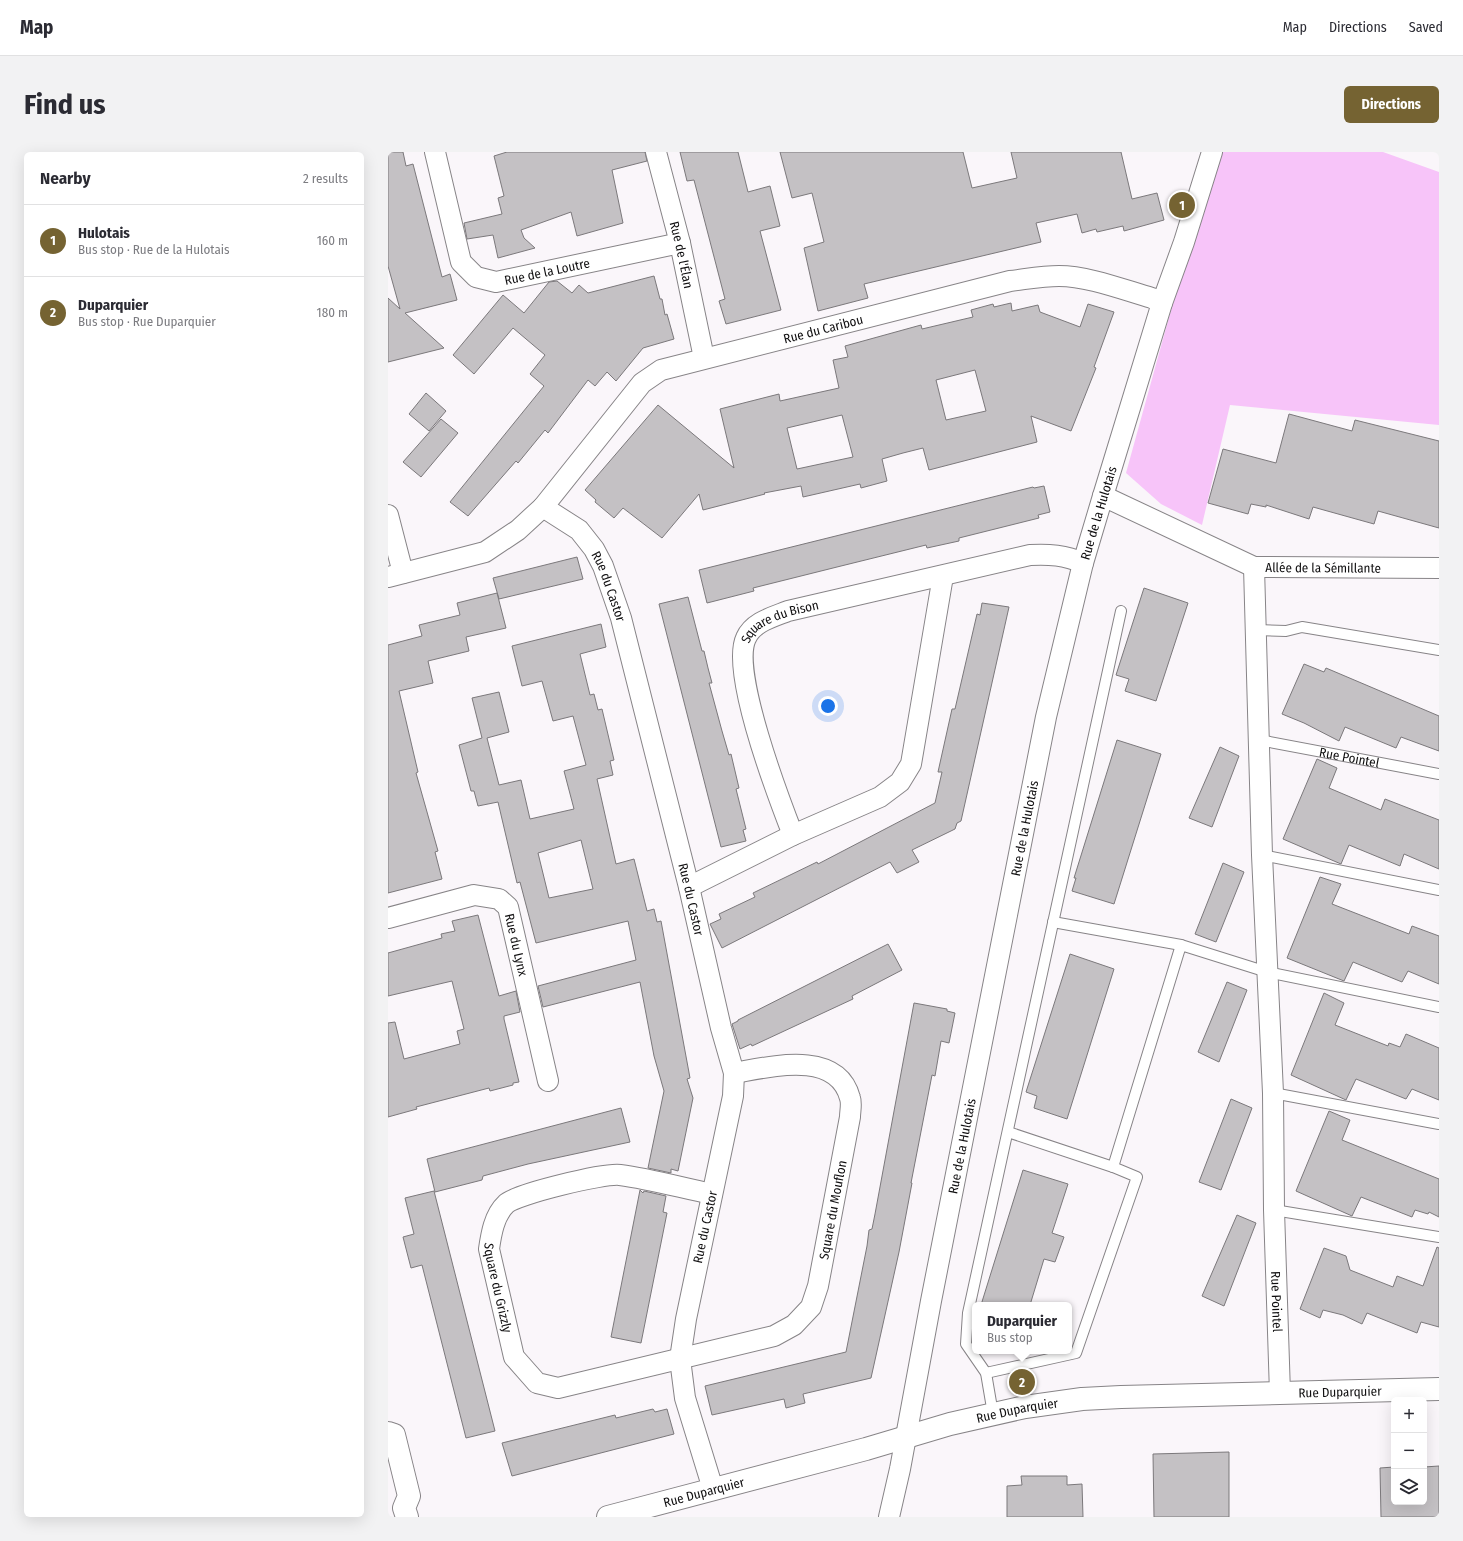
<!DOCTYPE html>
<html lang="en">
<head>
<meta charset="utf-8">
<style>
  :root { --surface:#fff; --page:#f2f2f3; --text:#2b2b33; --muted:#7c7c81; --line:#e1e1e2; --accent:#756332 }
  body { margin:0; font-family:"Fira Sans Condensed",sans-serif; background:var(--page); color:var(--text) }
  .controls { position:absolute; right:12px; bottom:12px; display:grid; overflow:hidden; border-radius:6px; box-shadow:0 4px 16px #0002 }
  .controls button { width:36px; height:36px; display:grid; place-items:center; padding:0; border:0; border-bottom:1px solid var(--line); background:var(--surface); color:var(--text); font:20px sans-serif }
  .you { position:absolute; left:440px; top:554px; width:14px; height:14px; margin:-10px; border:3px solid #fff; border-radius:50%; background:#1a73e8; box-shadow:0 0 0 6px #1a73e833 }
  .badge { display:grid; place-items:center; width:26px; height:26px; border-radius:50%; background:var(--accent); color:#fff; font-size:13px; font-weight:700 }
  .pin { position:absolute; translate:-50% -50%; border:2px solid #fff; box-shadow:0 1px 4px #0006 }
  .popup { position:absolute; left:584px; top:1150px; width:100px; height:52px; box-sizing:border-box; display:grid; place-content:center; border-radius:6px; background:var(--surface); filter:drop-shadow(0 1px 3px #0005); font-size:13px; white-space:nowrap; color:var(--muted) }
  .popup b { font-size:15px; color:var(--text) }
  .popup::after { content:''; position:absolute; left:50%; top:100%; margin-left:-8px; border:8px solid transparent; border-top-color:var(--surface) }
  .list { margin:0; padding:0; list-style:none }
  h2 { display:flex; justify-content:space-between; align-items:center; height:52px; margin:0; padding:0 16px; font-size:17px }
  h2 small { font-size:13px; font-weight:400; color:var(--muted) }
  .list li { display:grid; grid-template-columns:26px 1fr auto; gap:12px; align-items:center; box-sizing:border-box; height:72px; padding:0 16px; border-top:1px solid var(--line) }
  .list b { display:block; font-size:15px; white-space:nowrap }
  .list p { margin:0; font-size:13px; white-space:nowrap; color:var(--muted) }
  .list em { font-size:13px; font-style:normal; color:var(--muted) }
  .icon { flex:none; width:22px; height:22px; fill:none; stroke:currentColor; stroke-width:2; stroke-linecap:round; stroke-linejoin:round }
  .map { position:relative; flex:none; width:1051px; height:1365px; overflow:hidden; border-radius:6px }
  header { display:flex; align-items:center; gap:24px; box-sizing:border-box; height:56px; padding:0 20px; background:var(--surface); border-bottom:1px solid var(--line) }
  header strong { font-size:19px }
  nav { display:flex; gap:22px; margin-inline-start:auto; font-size:14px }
  .intro { display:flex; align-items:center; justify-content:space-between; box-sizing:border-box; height:96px; padding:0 24px }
  h1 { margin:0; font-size:28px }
  .button { padding:10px 18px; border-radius:6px; background:var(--accent); color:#fff; font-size:14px; font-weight:700 }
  main { display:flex; gap:24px; padding:0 24px }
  aside { flex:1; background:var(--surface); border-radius:6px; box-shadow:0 4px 16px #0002 }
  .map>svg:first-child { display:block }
  .green { fill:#f7c4f9 }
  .building { fill:#c4c1c4; stroke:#7b787b; fill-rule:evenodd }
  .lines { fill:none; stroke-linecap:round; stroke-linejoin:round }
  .lane-casing { stroke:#878487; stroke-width:12 }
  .street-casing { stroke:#878487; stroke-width:22 }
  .secondary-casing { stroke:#878487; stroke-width:24 }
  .lane { stroke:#fff; stroke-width:10 }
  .street { stroke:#fff; stroke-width:20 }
  .secondary { stroke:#fff; stroke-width:22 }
  .labels { text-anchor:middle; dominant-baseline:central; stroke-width:3; stroke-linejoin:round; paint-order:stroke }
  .street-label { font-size:13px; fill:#100f10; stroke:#fff }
</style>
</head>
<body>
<header>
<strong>Map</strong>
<nav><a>Map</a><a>Directions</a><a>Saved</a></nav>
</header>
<div class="intro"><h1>Find us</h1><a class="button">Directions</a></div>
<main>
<aside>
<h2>Nearby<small>2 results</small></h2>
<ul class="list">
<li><span class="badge">1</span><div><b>Hulotais</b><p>Bus stop · Rue de la Hulotais</p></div><em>160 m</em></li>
<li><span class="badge">2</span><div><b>Duparquier</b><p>Bus stop · Rue Duparquier</p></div><em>180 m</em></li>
</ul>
</aside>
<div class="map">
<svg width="1051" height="1365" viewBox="0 0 1051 1365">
  <rect width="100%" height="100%" fill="#faf6fa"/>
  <!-- green -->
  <polygon class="green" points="834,0 995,0 1051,20 1051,273 842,253 814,373 773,352 738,321 783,158"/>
  <!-- building -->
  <g class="building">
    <polygon points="0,0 15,0 18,14 25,12 54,125 62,122 69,148 17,161 56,196 0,210 0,146 12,157 0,114"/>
    <polygon points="119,0 257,0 259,9 224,18 235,71 189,84 183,60 133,78 136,86 147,96 110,106 105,83 79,87 76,71 114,62 110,46 116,44 106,4"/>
    <polygon points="292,0 350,0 360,40 382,34 392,74 372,79 393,158 338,172 331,149 337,147 306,28 299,29"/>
    <polygon points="392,0 575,0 584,36 629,26 623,0 733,0 744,47 769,41 776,68 736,79 735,74 709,80 708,77 694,81 689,62 648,71 653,90 476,132 480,146 430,159 416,96 436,90 424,41 404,46"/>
    <polygon points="266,124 272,147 274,147 277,163 279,162 286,187 255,196 228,229 219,220 207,234 200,228 160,281 157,278 130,311 128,309 80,364 62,350 156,234 142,222 157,203 125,176 86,222 65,203 115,143 136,161 161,130 169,129 184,141 191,133 200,141"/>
    <path d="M623 151 624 159 650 153 652 160 692 175 700 152 726 160 706 215 708 216 683 279 643 264 649 290 541 318 535 296 515 301 494 307 499 329 473 336 472 332 415 345 413 334 376 341 377 342 315 358 311 342 274 386 235 356 226 366 207 350 208 348 197 338 270 253 346 316 332 257 391 242 392 249 451 236 445 208 460 205 457 194 533 173 534 177 585 165 583 158 605 152 606 155ZM587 218 598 259 558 268 548 228ZM454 263 465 305 409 317 399 276Z"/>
    <polygon points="38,241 58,259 41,279 21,262"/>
    <polygon points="901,262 964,279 967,268 1051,289 1051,376 990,359 986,372 925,355 921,367 878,353 878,355 863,352 860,362 820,351 835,297 888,311"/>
    <polygon points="53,267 70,281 33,325 15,310"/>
    <polygon points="656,334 662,360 650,363 651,366 571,386 571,389 539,396 538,393 449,415 365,436 366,439 319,451 311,418 645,335 646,336"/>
    <polygon points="189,405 195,427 111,447 105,426"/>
    <polygon points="756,436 800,451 768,549 737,539 741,527 728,523"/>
    <polygon points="109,441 118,476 78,485 81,499 40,509 45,531 11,539 30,620 28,621 50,699 47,700 54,727 0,741 0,493 34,484 31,473 72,463 69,451"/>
    <polygon points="300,445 314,499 316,499 320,516 324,531 321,531 334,579 341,603 343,602 351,636 348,637 358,677 355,678 358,689 333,695 271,452"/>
    <polygon points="594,451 621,455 573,669 569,671 567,677 524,698 531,710 509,721 502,710 334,796 322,772 333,767 331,762 367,745 365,741 429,710 430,712 547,651 554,620 550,620 564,557 567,557 589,462 592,463"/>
    <path d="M213 472 218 495 192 502 202 543 206 542 210 558 214 557 226 608 222 609 225 623 209 627 228 712 246 707 259 759 266 757 269 770 273 769 302 926 299 927 305 946 290 1019 283 1017V1021L260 1016 276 939 266 904 252 830 155 855 150 834 248 808 240 769 148 791 132 730 129 731 110 650 90 654 86 639H83L71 593 94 586 84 546 111 540 121 580 99 586 111 633 133 628 142 667 186 657 176 619 198 613 185 564 165 569 154 529 134 534 124 494ZM193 688 205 737 161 746 150 701Z"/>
    <polygon points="916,512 936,520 938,516 1051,564 1051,599 1013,585 1008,596 957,575 951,589 916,571 894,562"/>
    <polygon points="729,588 773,602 726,752 684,739 688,726 686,726"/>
    <polygon points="832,595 851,604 824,675 801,666"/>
    <polygon points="929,607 949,616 941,636 993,658 997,647 1051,668 1051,717 1016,702 1012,714 961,693 953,712 895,687"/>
    <polygon points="835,711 856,720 828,790 807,782"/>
    <polygon points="932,725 953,732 944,752 1021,782 1024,774 1051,784 1051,832 1020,819 1014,830 965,810 956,829 899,806"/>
    <polygon points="90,763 111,844 128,839 132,860 116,864 116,867 131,930 125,931 125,933 102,939 101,936 28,955 29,957 0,965 0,871 7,870 16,907 72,892 69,879 76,877 64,829 0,844 0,801 54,786 53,782 67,779 64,769"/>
    <polygon points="500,792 514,818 464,844 465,847 364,894 363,892 352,897 344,872 350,869 350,868"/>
    <polygon points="682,802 726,817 679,967 646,956 649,944 638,940"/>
    <polygon points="839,830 859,838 831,910 810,900"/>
    <polygon points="936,841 956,851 947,873 1000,894 1001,891 1012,895 1018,882 1051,896 1051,948 1024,937 1018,947 968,927 958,948 903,923"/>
    <polygon points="526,851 559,857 559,859 567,861 561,891 553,889 547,924 544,923 523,1031 524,1031 511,1100 483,1226 415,1242 417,1251 398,1256 396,1247 324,1263 317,1234 458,1200 479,1094 481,1078 484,1077 487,1062"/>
    <polygon points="843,947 864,956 833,1038 811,1030"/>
    <polygon points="233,956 242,990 140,1012 95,1024 94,1028 47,1040 39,1007"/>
    <polygon points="941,959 962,968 954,988 1051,1027 1051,1065 1041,1060 1040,1062 1027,1058 1024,1065 973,1045 964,1064 908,1039"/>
    <polygon points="635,1018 680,1032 664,1081 676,1085 667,1110 656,1107 642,1153 593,1153"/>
    <polygon points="252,1038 255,1041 256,1039 278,1044 275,1060 279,1061 253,1191 223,1185"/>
    <polygon points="46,1039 107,1279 78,1286 34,1113 23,1116 15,1085 26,1082 17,1046"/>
    <polygon points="849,1063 868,1071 836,1154 814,1144"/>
    <polygon points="1049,1095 1051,1096 1051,1175 1033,1170 1029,1181 979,1161 974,1172 955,1163 935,1158 932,1166 912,1157 936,1096 958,1104 962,1118 1005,1135 1009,1124 1035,1134"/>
    <polygon points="265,1257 267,1260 279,1257 286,1282 124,1324 114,1291 227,1263 228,1266"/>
    <polygon points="841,1300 841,1365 766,1365 765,1302"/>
    <polygon points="1051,1314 1051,1365 993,1365 992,1316 1006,1315 1006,1350 1036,1350 1036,1315"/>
    <polygon points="633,1324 679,1324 679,1333 694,1332 695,1365 619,1365 619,1334 634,1333"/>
  </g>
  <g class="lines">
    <!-- lane casing -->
    <g class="lane-casing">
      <g id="lane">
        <polyline points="867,478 898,479 914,475 1051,498"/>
        <path id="s1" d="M871 588 1051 622"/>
        <polyline points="874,703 1051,738"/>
        <polyline points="665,770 793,793"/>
        <polyline points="885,941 1051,972"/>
        <polyline points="620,980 725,1015"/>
        <polyline points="886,1058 1051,1085"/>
        <polyline points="598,1221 688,1201 749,1025 725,1015 793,793 879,820 1051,855"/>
        <polyline points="605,1262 598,1221 578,1192 580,1161 733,459"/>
      </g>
    </g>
    <!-- street casing -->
    <g class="street-casing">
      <g id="street">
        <path id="s2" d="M47 0 73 110 88 125 108 130 292 91"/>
        <path id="s3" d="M268 0 292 91 316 206"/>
        <path id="s4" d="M715 344 866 415 1051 416"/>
        <path id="s5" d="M155 355 254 231 273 218 622 129C639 127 655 124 671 124 700 124 736 138 764 146L774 151"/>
        <polyline points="0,363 15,421"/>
        <path id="s6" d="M866 415 874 703 885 941 886 1058 892 1241"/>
        <path id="s7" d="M0 425 97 400 130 378 155 355 191 378 206 397 215 414 233 466 301 735 333 876 346 921 345 944 298 1167 292 1207 297 1246 325 1337"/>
        <path id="s8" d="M405 683C391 647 342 519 358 486 365 470 385 465 400 459L642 403C661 402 677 403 695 411"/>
        <polyline points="301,735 405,683 492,645 512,630 523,612 555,424"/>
        <path id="s9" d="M0 766 86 743 111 747 120 755 160 929"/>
        <path id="s10" d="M324 1042C294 1036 263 1027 232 1023 216 1021 128 1042 118 1052 106 1063 103 1083 101 1097L126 1205 149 1231 170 1236 386 1184 406 1173 423 1155 430 1134 462 965C462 959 464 952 462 946 449 897 382 915 346 921"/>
        <path id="s11" d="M501 1365 512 1317 543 1149 658 565 695 411 715 344 774 151 796 90 824 0"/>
      </g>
    </g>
    <!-- secondary casing -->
    <g class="secondary-casing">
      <g id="secondary">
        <polyline points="0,1281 6,1283 21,1344 16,1356 19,1365"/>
        <path id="s12" d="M220 1365 478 1297 562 1272 637 1255 694 1247 733 1245 1051 1237"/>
      </g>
    </g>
    <!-- lane -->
    <use href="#lane" class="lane"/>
    <!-- street -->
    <use href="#street" class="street"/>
    <!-- secondary -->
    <use href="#secondary" class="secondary"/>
  </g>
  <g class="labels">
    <!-- street labels -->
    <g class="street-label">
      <text stroke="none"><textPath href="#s3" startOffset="106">Rue de l'Élan</textPath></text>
      <text stroke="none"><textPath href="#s2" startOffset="207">Rue de la Loutre</textPath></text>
      <text stroke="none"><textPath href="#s5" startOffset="349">Rue du Caribou</textPath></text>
      <text stroke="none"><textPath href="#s11" startOffset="1026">Rue de la Hulotais</textPath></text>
      <text stroke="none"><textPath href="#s4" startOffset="236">Allée de la Sémillante</textPath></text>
      <text stroke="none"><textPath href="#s7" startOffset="281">Rue du Castor</textPath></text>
      <text stroke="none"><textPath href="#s8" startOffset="244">Square du Bison</textPath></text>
      <text stroke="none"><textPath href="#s1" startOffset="92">Rue Pointel</textPath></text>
      <text stroke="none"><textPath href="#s11" startOffset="702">Rue de la Hulotais</textPath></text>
      <text stroke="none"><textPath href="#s7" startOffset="605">Rue du Castor</textPath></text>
      <text stroke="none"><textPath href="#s9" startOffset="165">Rue du Lynx</textPath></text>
      <text stroke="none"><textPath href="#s11" startOffset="378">Rue de la Hulotais</textPath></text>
      <text stroke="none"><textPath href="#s10" startOffset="798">Square du Mouflon</textPath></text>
      <text transform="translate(317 1075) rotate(-78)">Rue du Castor</text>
      <text stroke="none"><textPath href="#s10" startOffset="301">Square du Grizzly</textPath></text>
      <text stroke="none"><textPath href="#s6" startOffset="735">Rue Pointel</textPath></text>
      <text stroke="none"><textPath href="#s12" startOffset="747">Rue Duparquier</textPath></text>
      <text stroke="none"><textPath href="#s12" startOffset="423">Rue Duparquier</textPath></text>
      <text stroke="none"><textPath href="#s12" startOffset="99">Rue Duparquier</textPath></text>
    </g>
  </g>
</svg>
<div class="controls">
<button>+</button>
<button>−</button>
<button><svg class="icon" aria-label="layers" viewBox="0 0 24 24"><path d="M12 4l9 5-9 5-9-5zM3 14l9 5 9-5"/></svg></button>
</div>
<div class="you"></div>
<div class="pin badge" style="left:794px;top:53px">1</div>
<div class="pin badge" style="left:634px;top:1230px">2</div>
<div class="popup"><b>Duparquier</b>Bus stop</div>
</div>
</main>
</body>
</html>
